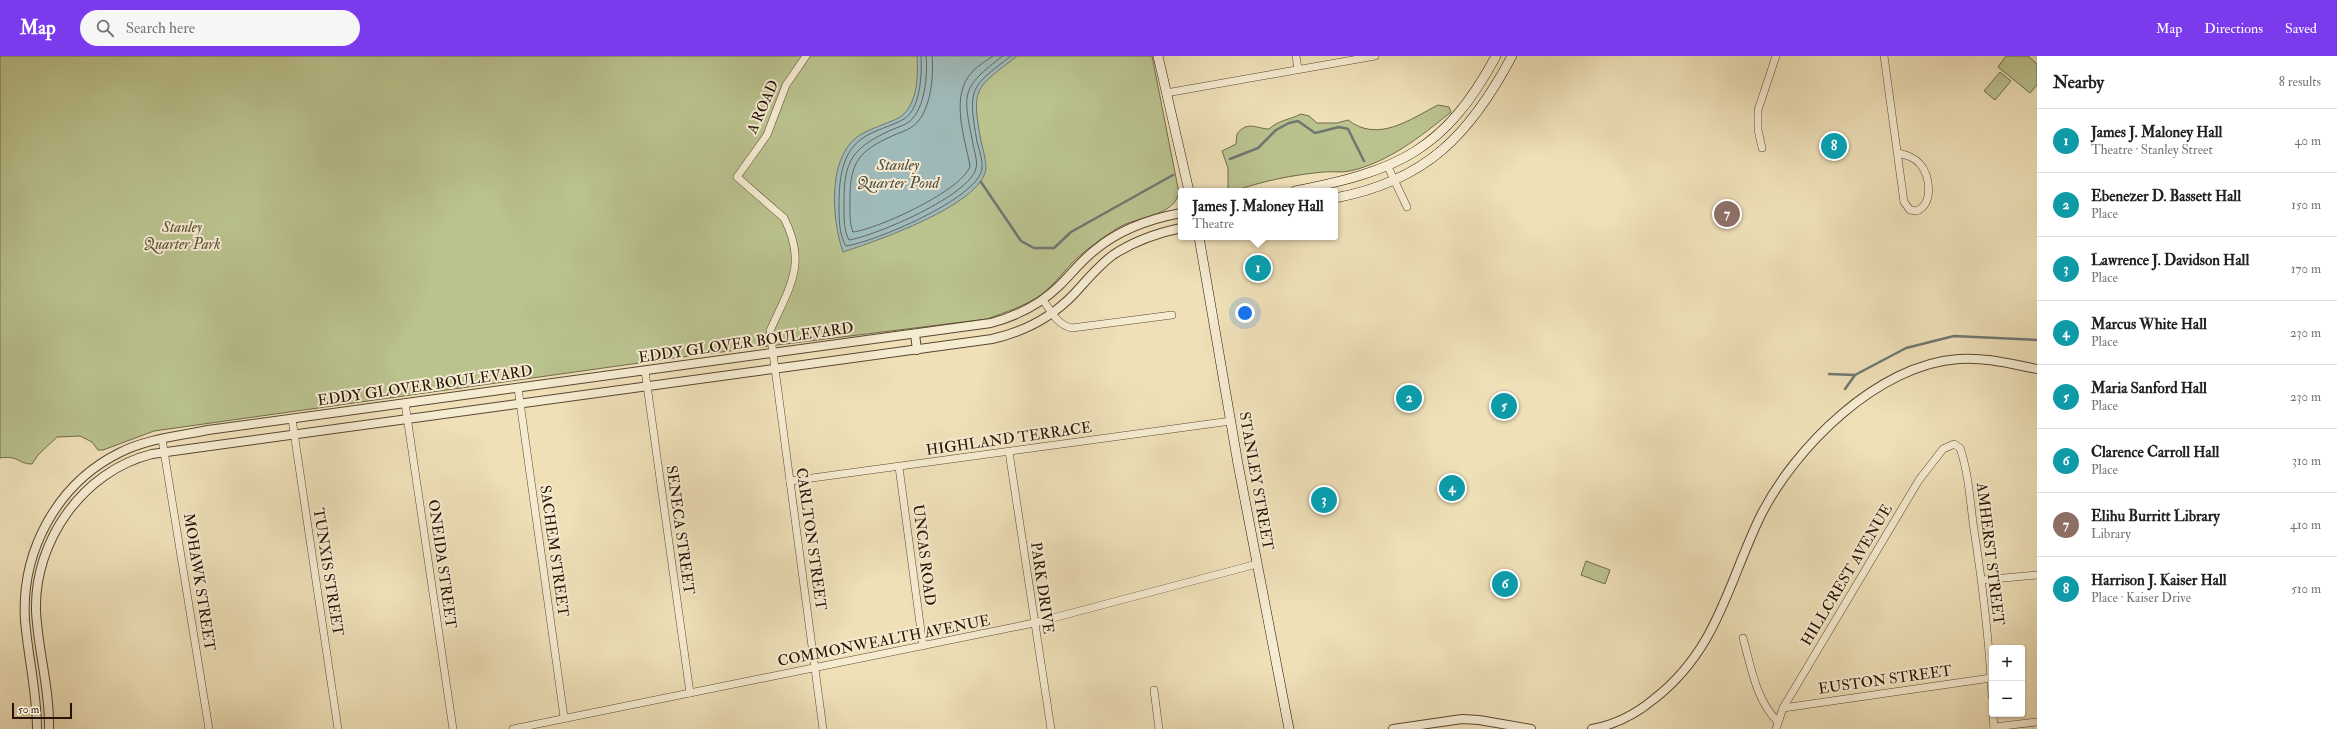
<!DOCTYPE html>
<html lang="en">
<head>
<meta charset="utf-8">
<style>
  :root { --surface:#fff; --page:#f6f6f6; --text:#202124; --muted:#757577; --line:#e0e0e0; --accent:#7c3aed }
  body { margin:0; font-family:"IM FELL Double Pica",serif; background:var(--page); color:var(--text) }
  .controls { position:absolute; right:12px; bottom:12px; display:grid; overflow:hidden; border-radius:4px; box-shadow:0 1px 3px #0004 }
  .controls button { width:36px; height:36px; display:grid; place-items:center; padding:0; border:0; border-bottom:1px solid var(--line); background:var(--surface); color:var(--text); font:20px sans-serif }
  .scale { position:absolute; left:12px; bottom:10px; width:60px; box-sizing:border-box; padding-left:4px; border:2px solid #271203; border-top:0; font-size:11px; line-height:14px; white-space:nowrap; color:#271203; -webkit-text-stroke:3px #f5ebd1; paint-order:stroke }
  .you { position:absolute; left:1245px; top:257px; width:14px; height:14px; margin:-10px; border:3px solid #fff; border-radius:50%; background:#1a73e8; box-shadow:0 0 0 6px #1a73e833 }
  .badge { display:grid; place-items:center; width:26px; height:26px; border-radius:50%; background:var(--accent); color:#fff; font-size:13px; font-weight:700 }
  .pin { position:absolute; translate:-50% -50%; border:2px solid #fff; box-shadow:0 1px 4px #0006 }
  .popup { position:absolute; left:1178px; top:132px; width:160px; height:52px; box-sizing:border-box; display:grid; place-content:center; border-radius:4px; background:var(--surface); filter:drop-shadow(0 1px 3px #0005); font-size:13px; white-space:nowrap; color:var(--muted) }
  .popup b { font-size:15px; color:var(--text) }
  .popup::after { content:''; position:absolute; left:50%; top:100%; margin-left:-8px; border:8px solid transparent; border-top-color:var(--surface) }
  .list { margin:0; padding:0; list-style:none }
  h2 { display:flex; justify-content:space-between; align-items:center; height:52px; margin:0; padding:0 16px; font-size:17px }
  h2 small { font-size:13px; font-weight:400; color:var(--muted) }
  .list li { display:grid; grid-template-columns:26px 1fr auto; gap:12px; align-items:center; box-sizing:border-box; height:64px; padding:0 16px; border-top:1px solid var(--line) }
  .list b { display:block; font-size:15px; white-space:nowrap }
  .list p { margin:0; font-size:13px; white-space:nowrap; color:var(--muted) }
  .list em { font-size:13px; font-style:normal; color:var(--muted) }
  .icon { flex:none; width:22px; height:22px; fill:none; stroke:currentColor; stroke-width:2; stroke-linecap:round; stroke-linejoin:round }
  .map { position:relative; flex:none; width:2037px; height:673px; overflow:hidden }
  header { display:flex; align-items:center; gap:24px; box-sizing:border-box; height:56px; padding:0 20px; background:var(--accent); color:#fff }
  header strong { font-size:19px }
  nav { display:flex; gap:22px; margin-inline-start:auto; font-size:14px }
  .search { width:280px; height:36px; background:var(--page); display:flex; align-items:center; gap:10px; box-sizing:border-box; padding:0 14px; border-radius:22px; color:var(--muted); font-size:15px }
  main { display:flex }
  aside { flex:1; background:var(--surface) }
  .map>svg:first-child { display:block }
  .green { fill:#bac28e; stroke:#706a48 }
  .water { fill:#9fbaba; stroke:#6f7771 }
  .lines { fill:none; stroke-linecap:round; stroke-linejoin:round }
  .shore { stroke:#63665e; stroke-width:1 }
  .stream { stroke:#6f7771; stroke-width:2.5 }
  .minor-casing { stroke:#594630; stroke-width:8 }
  .tertiary-casing { stroke:#594630; stroke-width:10 }
  .secondary-casing { stroke:#271203; stroke-width:10 }
  .minor { stroke:#f5ebd1; stroke-width:7 }
  .tertiary { stroke:#f5ebd1; stroke-width:8 }
  .secondary { stroke:#f5ebd1; stroke-width:9 }
  .labels { text-anchor:middle; dominant-baseline:central; stroke-width:4; stroke-linejoin:round; paint-order:stroke }
  .street-label { font-size:15px; fill:#271203; stroke:#f5ebd1 }
  .park-label { font-size:15px; font-style:italic; fill:#5a5034; stroke:#f5ebd1 }
  .water-label { font-size:16px; font-style:italic; fill:#514d43; stroke:#f5ebd1 }
</style>
</head>
<body>
<header>
<strong>Map</strong>
<div class="search"><svg class="icon" aria-label="search" viewBox="0 0 24 24"><circle cx="10" cy="10" r="6"/><path d="M15 15l6 6"/></svg>Search here</div>
<nav><a>Map</a><a>Directions</a><a>Saved</a></nav>
</header>
<main>
<div class="map">
<svg width="2037" height="673" viewBox="0 0 2037 673">
  <rect width="100%" height="100%" fill="#efe0b8"/>
  <filter id="stains"><feTurbulence type="fractalNoise" baseFrequency=".005" numOctaves="4"/><feColorMatrix values="0 0 0 0 .2 0 0 0 0 .09 0 0 0 0 .02 0 0 0 .5 -.17"/></filter>
  <radialGradient id="worn" r=".72"><stop offset=".6" stop-color="#630" stop-opacity="0"/><stop offset="1" stop-color="#630" stop-opacity=".3"/></radialGradient>
  <!-- green -->
  <g class="green">
    <path d="M0 0H1152L1179 137C1173 161 1137 160 1118 172 1103 181 1088 192 1074 205 1064 215 1054 229 1042 238 1026 250 1006 256 987 263L689 300 154 375 103 394H98L92 386 80 380 57 381 38 399 32 408C18 408 19 399 0 402Z"/>
    <polygon points="2006,0 2028,0 2037,8 2037,29 2030,37 1998,11"/>
    <polygon points="2000,16 2011,25 1995,44 1984,35"/>
    <path d="M1438 49 1449 51 1451 56C1420 81 1389 106 1350 115 1341 117 1331 115 1323 116 1292 119 1263 125 1234 135L1228 134V112L1222 95 1236 88 1237 78C1247 64 1258 73 1269 73 1279 64 1289 64 1301 58L1309 60 1317 67H1337L1348 64C1378 87 1409 64 1438 49Z"/>
    <polygon points="1586,505 1610,514 1605,528 1581,519"/>
  </g>
  <!-- water -->
  <path class="water" d="M917 0H1017C975 33 971 30 981 85 983 93 986 104 986 112 983 149 873 186 843 196 832 164 827 104 857 81 868 72 896 66 904 58 918 43 918 19 917 0Z"/>
  <g class="lines">
    <!-- shore -->
    <g class="shore">
      <path d="M921 0C922 16 921 53 904 63 890 71 873 74 860 84 841 99 839 126 839 149 839 162 839 179 846 190 874 186 977 143 982 113 983 105 979 93 977 86 968 32 969 32 1011 0"/>
      <path d="M926 0C928 19 925 53 909 66 903 70 895 72 889 75 853 92 844 104 844 145 844 157 843 174 849 184 875 180 971 139 976 112 978 105 974 95 973 88 963 37 960 32 1003 0"/>
      <path d="M932 0C934 20 931 58 912 71 906 75 898 77 892 80 859 95 850 106 850 143 850 153 849 167 853 176 878 173 963 134 970 110 965 82 949 39 973 15 979 9 986 5 993 0"/>
    </g>
    <!-- stream -->
    <g class="stream">
      <polyline points="1230,103 1258,92 1276,74 1289,67 1298,65 1315,77 1339,71 1348,73 1364,105"/>
      <polyline points="981,126 1021,185 1034,192 1054,192 1071,176 1173,119"/>
      <polyline points="1829,318 1855,319 1906,292 1954,280 2037,284"/>
      <polyline points="1845,333 1855,319"/>
    </g>
    <!-- minor casing -->
    <g class="minor-casing">
      <g id="minor">
        <path d="M806 0 786 29 767 79 737 121 784 162C808 209 789 231 770 275L823 673"/>
        <polyline points="1296,0 1298,13"/>
        <path d="M1884 0 1904 146 1910 154 1917 155C1934 147 1930 120 1920 108 1914 101 1906 99 1898 97"/>
        <polyline points="1166,37 1375,0"/>
        <polyline points="1762,92 1758,74 1758,54 1776,0"/>
        <polyline points="1388,111 1407,151"/>
        <path d="M1043 244C1051 255 1057 269 1072 272L1172 259"/>
        <polyline points="645,315 690,637"/>
        <polyline points="518,332 564,661"/>
        <polyline points="405,347 453,673"/>
        <polyline points="292,363 338,673"/>
        <polyline points="162,383 209,673"/>
        <polyline points="1009,396 1051,673"/>
        <polyline points="899,411 923,590"/>
        <polyline points="790,425 1231,365"/>
        <polyline points="1982,524 2037,519"/>
        <path d="M1743 582C1751 611 1756 644 1778 666"/>
        <polyline points="1154,634 1159,673"/>
        <polyline points="1783,652 1991,622"/>
        <polyline points="1993,658 1994,673"/>
        <polyline points="1994,671 2037,666"/>
        <polyline points="513,673 1034,567 1257,508"/>
        <path d="M1776 673 1783 652 1919 424 1943 393 1954 388 1960 392C1968 415 1970 442 1973 467 1982 524 1989 582 1992 640"/>
      </g>
    </g>
    <!-- tertiary casing -->
    <g class="tertiary-casing">
      <g id="tertiary">
        <polyline points="915,278 917,294"/>
        <path d="M37 673C37 636 28 601 25 564 21 495 57 428 119 397 146 383 179 380 208 374L991 267C1017 260 1041 248 1060 229 1072 217 1082 204 1095 194 1120 173 1149 163 1181 157"/>
        <path d="M49 673C50 633 38 595 36 555 34 485 83 415 152 398L992 283C1023 276 1052 261 1074 238 1087 224 1098 210 1113 199 1134 185 1157 177 1181 172"/>
        <polyline points="1393,673 1462,663 1479,664 1531,673"/>
        <path d="M1592 673C1614 669 1636 658 1654 643 1717 594 1727 530 1760 461 1794 392 1878 308 1959 303 1986 301 2011 308 2037 313"/>
      </g>
    </g>
    <!-- secondary casing -->
    <g class="secondary-casing">
      <g id="secondary">
        <polyline points="1158,0 1189,135"/>
        <path d="M1295 135C1397 115 1445 95 1496 0"/>
        <path d="M1335 142C1426 125 1470 79 1512 0"/>
        <polyline points="1199,181 1238,408 1289,673"/>
      </g>
    </g>
    <!-- minor -->
    <use href="#minor" class="minor"/>
    <!-- tertiary -->
    <use href="#tertiary" class="tertiary"/>
    <!-- secondary -->
    <use href="#secondary" class="secondary"/>
  </g>
  <g class="labels">
    <!-- street labels -->
    <g class="street-label">
      <text transform="translate(763 51) rotate(-66)">A ROAD</text>
      <text transform="translate(746 287) rotate(-8)">EDDY GLOVER BOULEVARD</text>
      <text transform="translate(425 330) rotate(-8)">EDDY GLOVER BOULEVARD</text>
      <text transform="translate(1009 383) rotate(-8)">HIGHLAND TERRACE</text>
      <text transform="translate(1256 425) rotate(80)">STANLEY STREET</text>
      <text transform="translate(680 474) rotate(82)">SENECA STREET</text>
      <text transform="translate(811 483) rotate(82)">CARLTON STREET</text>
      <text transform="translate(554 495) rotate(82)">SACHEM STREET</text>
      <text transform="translate(1990 498) rotate(83)">AMHERST STREET</text>
      <text transform="translate(924 499) rotate(83)">UNCAS ROAD</text>
      <text transform="translate(442 508) rotate(82)">ONEIDA STREET</text>
      <text transform="translate(328 516) rotate(81)">TUNXIS STREET</text>
      <text transform="translate(1847 519) rotate(-59)">HILLCREST AVENUE</text>
      <text transform="translate(199 526) rotate(81)">MOHAWK STREET</text>
      <text transform="translate(1042 532) rotate(82)">PARK DRIVE</text>
      <text transform="translate(884 585) rotate(-11)">COMMONWEALTH AVENUE</text>
      <text transform="translate(1885 624) rotate(-8)">EUSTON STREET</text>
    </g>
    <!-- park labels -->
    <g class="park-label">
      <text x="182" y="171">Stanley<tspan x="182" dy="17">Quarter Park</tspan></text>
    </g>
    <!-- water labels -->
    <g class="water-label">
      <text x="898" y="109">Stanley<tspan x="898" dy="18">Quarter Pond</tspan></text>
    </g>
  </g>
  <rect width="100%" height="100%" filter="url(#stains)"/>
  <rect width="100%" height="100%" fill="url(#worn)"/>
</svg>
<div class="controls">
<button>+</button>
<button>−</button>
</div>
<div class="scale">50 m</div>
<div class="you"></div>
<div class="pin badge" style="left:1258px;top:212px;background:#0f9aa8">1</div>
<div class="popup"><b>James J. Maloney Hall</b>Theatre</div>
<div class="pin badge" style="left:1409px;top:342px;background:#0f9aa8">2</div>
<div class="pin badge" style="left:1324px;top:444px;background:#0f9aa8">3</div>
<div class="pin badge" style="left:1452px;top:432px;background:#0f9aa8">4</div>
<div class="pin badge" style="left:1504px;top:350px;background:#0f9aa8">5</div>
<div class="pin badge" style="left:1505px;top:528px;background:#0f9aa8">6</div>
<div class="pin badge" style="left:1727px;top:158px;background:#8d6e63">7</div>
<div class="pin badge" style="left:1834px;top:90px;background:#0f9aa8">8</div>
</div>
<aside>
<h2>Nearby<small>8 results</small></h2>
<ul class="list">
<li><span class="badge" style="background:#0f9aa8">1</span><div><b>James J. Maloney Hall</b><p>Theatre · Stanley Street</p></div><em>40 m</em></li>
<li><span class="badge" style="background:#0f9aa8">2</span><div><b>Ebenezer D. Bassett Hall</b><p>Place</p></div><em>150 m</em></li>
<li><span class="badge" style="background:#0f9aa8">3</span><div><b>Lawrence J. Davidson Hall</b><p>Place</p></div><em>170 m</em></li>
<li><span class="badge" style="background:#0f9aa8">4</span><div><b>Marcus White Hall</b><p>Place</p></div><em>230 m</em></li>
<li><span class="badge" style="background:#0f9aa8">5</span><div><b>Maria Sanford Hall</b><p>Place</p></div><em>230 m</em></li>
<li><span class="badge" style="background:#0f9aa8">6</span><div><b>Clarence Carroll Hall</b><p>Place</p></div><em>310 m</em></li>
<li><span class="badge" style="background:#8d6e63">7</span><div><b>Elihu Burritt Library</b><p>Library</p></div><em>410 m</em></li>
<li><span class="badge" style="background:#0f9aa8">8</span><div><b>Harrison J. Kaiser Hall</b><p>Place · Kaiser Drive</p></div><em>510 m</em></li>
</ul>
</aside>
</main>
</body>
</html>
